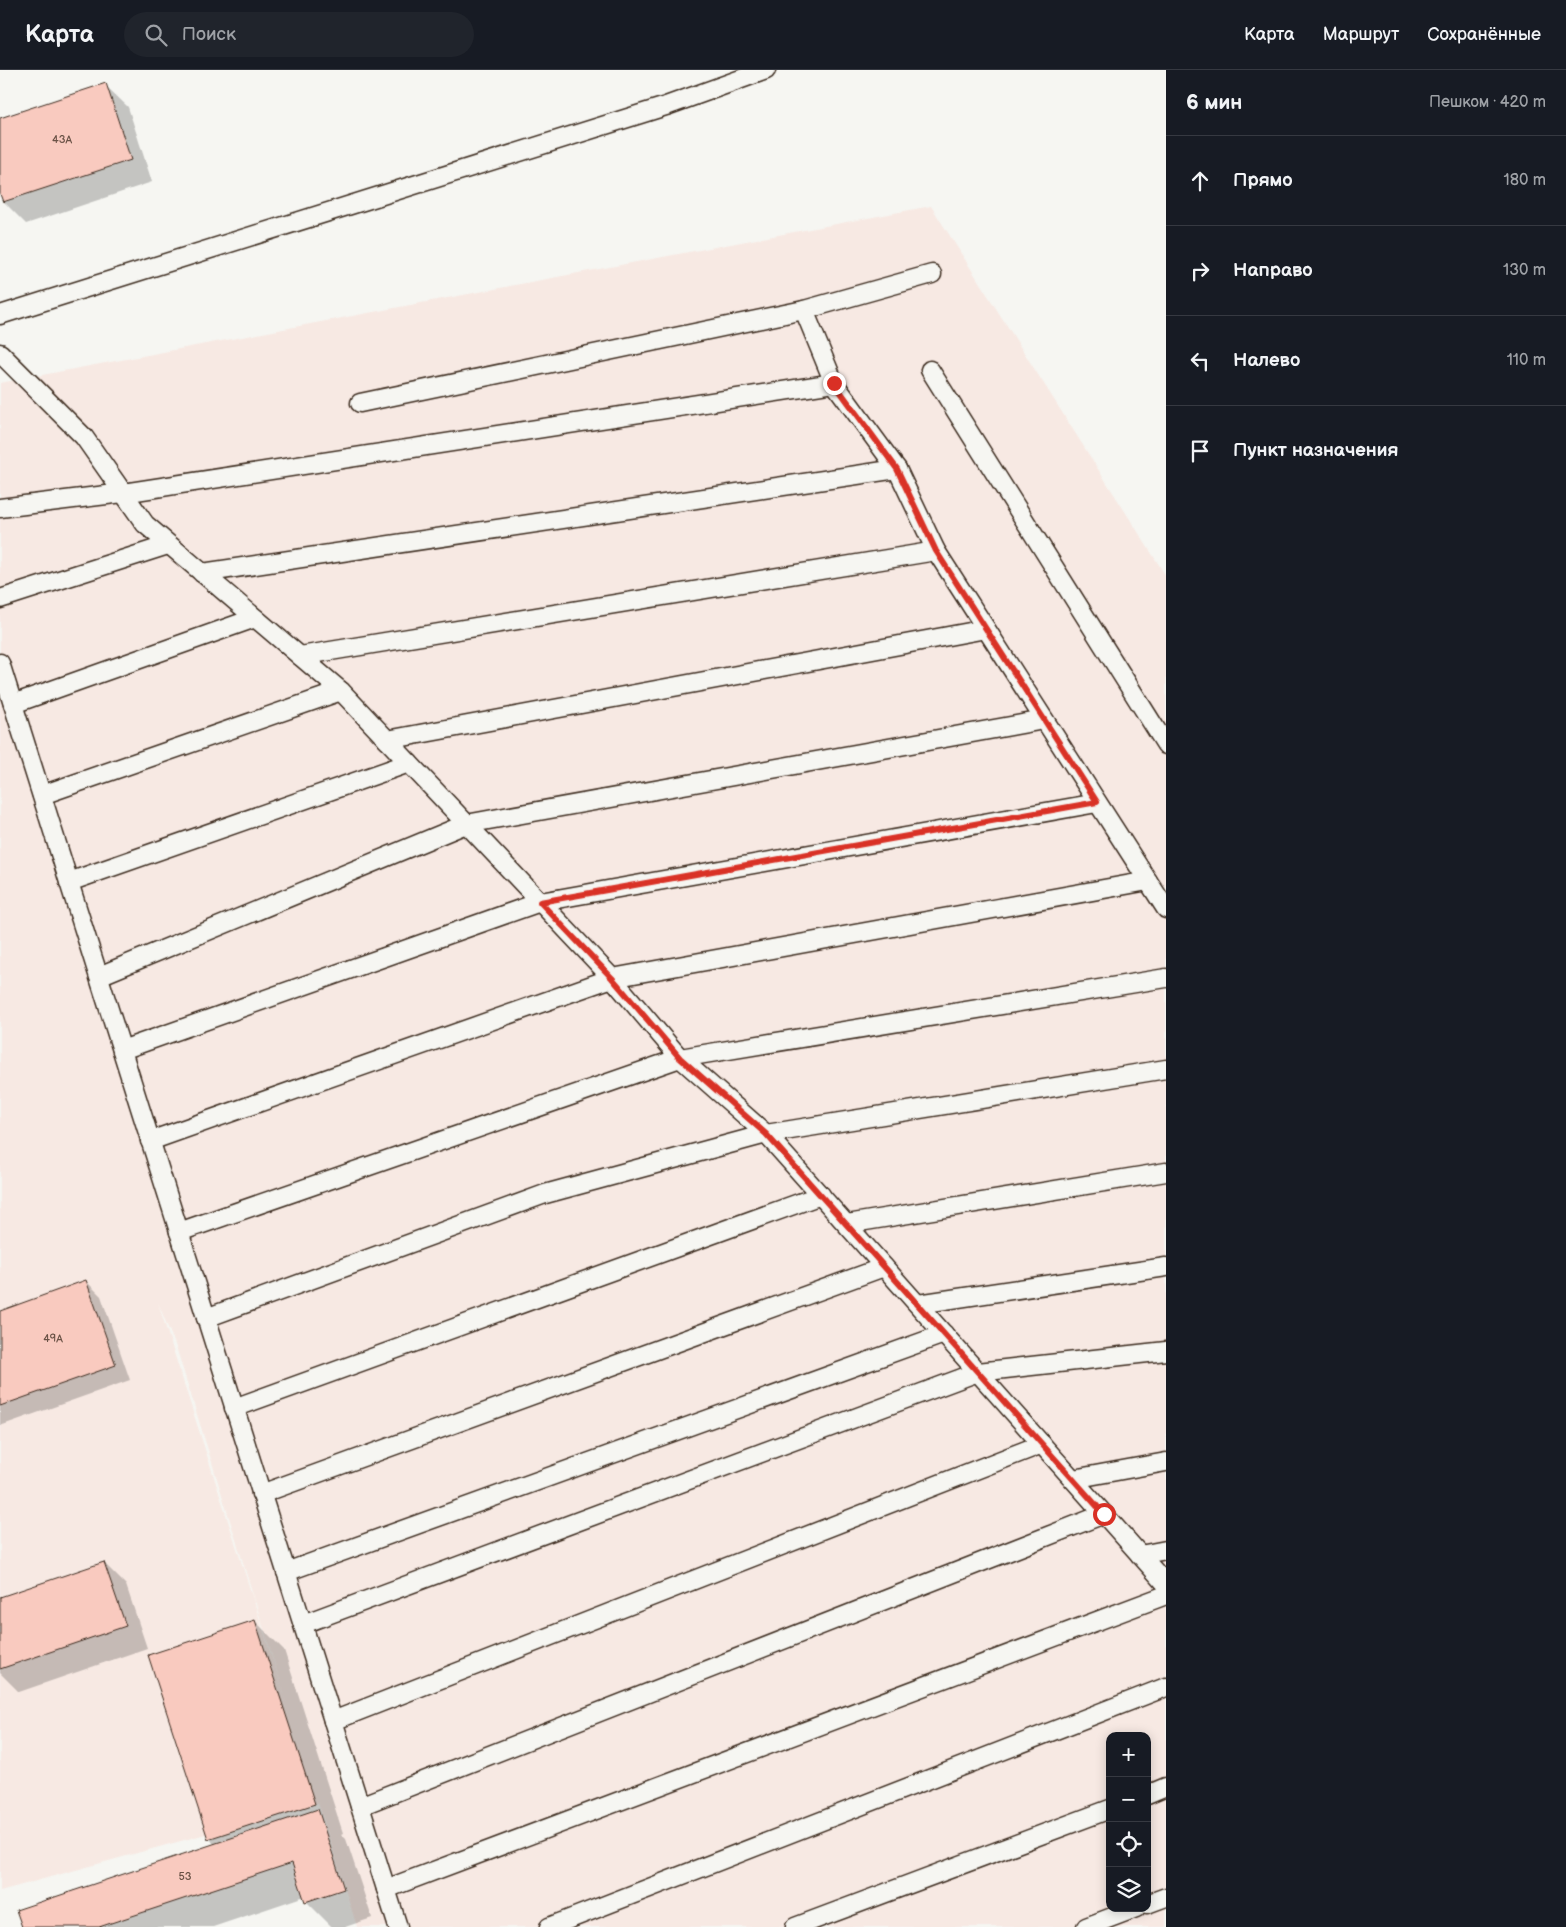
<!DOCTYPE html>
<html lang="ru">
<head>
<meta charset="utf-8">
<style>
  :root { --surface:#171b24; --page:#20242c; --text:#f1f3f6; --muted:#9ea1a6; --line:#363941 }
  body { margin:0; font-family:"Balsamiq Sans",sans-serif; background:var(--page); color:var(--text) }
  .controls { position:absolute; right:15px; bottom:15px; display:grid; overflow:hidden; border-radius:10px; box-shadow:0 2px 12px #0003 }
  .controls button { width:45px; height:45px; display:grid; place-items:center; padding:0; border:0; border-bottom:1px solid var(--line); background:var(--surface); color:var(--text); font:25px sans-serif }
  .stop { position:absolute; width:15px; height:15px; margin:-11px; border:4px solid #d93025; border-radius:50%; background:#fff }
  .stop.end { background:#d93025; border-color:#fff; box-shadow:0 1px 5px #0008 }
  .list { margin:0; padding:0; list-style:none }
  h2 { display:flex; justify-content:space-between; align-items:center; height:65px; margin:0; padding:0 20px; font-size:21px }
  h2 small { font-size:16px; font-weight:400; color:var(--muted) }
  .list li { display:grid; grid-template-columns:32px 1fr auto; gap:15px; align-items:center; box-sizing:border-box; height:90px; padding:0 20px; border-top:1px solid var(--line) }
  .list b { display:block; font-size:19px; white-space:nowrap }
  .list em { font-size:16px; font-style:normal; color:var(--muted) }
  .icon { flex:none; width:28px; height:28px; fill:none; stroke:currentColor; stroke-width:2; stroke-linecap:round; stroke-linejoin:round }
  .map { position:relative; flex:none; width:1166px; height:1857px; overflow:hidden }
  header { display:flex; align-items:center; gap:30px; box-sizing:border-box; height:70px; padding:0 25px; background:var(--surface); border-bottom:1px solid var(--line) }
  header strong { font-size:24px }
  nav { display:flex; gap:28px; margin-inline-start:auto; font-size:18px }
  .search { width:350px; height:45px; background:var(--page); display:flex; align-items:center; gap:12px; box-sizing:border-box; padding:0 18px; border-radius:28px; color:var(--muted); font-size:19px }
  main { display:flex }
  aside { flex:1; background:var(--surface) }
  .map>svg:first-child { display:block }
  .built { fill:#f7e9e3; fill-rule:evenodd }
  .shadow { fill:#0003 }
  .building { fill:#f9cabf; stroke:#3b2a1e }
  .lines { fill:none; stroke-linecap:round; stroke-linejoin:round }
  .service-casing { stroke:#3b2a1e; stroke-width:21 }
  .service { stroke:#f6f6f2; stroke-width:18 }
  .route { stroke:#d93025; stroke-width:6 }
  .labels { text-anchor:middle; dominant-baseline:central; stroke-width:5; stroke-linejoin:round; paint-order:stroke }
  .number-label { font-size:11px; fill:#6a5246 }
</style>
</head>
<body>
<header>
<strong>Карта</strong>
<div class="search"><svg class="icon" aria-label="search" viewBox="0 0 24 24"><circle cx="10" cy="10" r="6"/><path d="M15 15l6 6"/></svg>Поиск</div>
<nav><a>Карта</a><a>Маршрут</a><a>Сохранённые</a></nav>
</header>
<main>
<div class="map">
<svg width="1166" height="1857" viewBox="0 0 1166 1857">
  <rect width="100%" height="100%" fill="#f6f6f2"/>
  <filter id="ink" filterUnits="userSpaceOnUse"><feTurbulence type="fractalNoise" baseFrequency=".02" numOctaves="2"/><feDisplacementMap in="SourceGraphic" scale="10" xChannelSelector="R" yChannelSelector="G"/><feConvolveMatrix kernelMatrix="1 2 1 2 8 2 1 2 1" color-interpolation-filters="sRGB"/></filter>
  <g filter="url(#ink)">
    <!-- built -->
    <path class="built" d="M931 136 1166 506V1857H357L318 1733 0 1821V313ZM158 1233 176 1277 287 1634ZM1110 1666H1147V1838H1110Z"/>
    <!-- shadow -->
    <g class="shadow">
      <polygon points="105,15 128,37 152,112 26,154 4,132 0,120 0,49"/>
      <polygon points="86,1211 101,1226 130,1310 0,1356 0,1242"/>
      <polygon points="104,1493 126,1515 147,1578 19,1622 0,1603 0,1528"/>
      <polygon points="255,1551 284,1580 343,1763 341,1764 346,1769 372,1848 345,1857 332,1857 306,1831 305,1826 213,1857 23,1857 215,1775 209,1768"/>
    </g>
    <!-- building -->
    <g class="building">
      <polygon points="106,13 131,90 3,132 0,124 0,48"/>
      <polygon points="86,1210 116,1295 0,1336 0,1241"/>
      <polygon points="104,1492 126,1556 0,1599 0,1527"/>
      <polygon points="255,1550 315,1734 208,1769 148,1585"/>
      <polygon points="318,1739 344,1819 305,1832 292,1793 99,1857 22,1857 16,1840"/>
    </g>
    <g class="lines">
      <!-- service casing -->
      <g class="service-casing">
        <g id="service">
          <polyline points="804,240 834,313 897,399 936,481 1166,839"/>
          <polyline points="0,245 666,36 766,0"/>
          <polyline points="0,283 84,367 145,454 341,621 612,908 680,988 766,1064 1166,1514"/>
          <polyline points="930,300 1166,675"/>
          <polyline points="360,333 804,240 932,204"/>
          <polyline points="0,438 123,423 834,313"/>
          <polyline points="202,503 897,399"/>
          <polyline points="0,529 168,475"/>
          <polyline points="300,586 936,481"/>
          <polyline points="0,593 398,1857"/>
          <polyline points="13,634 255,548"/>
          <polyline points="387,670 986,559"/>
          <polyline points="42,725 341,621"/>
          <polyline points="69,812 409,693"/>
          <polyline points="99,906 466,754 1044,650"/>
          <polyline points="122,980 540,832 1097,733"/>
          <polyline points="150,1071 612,908 1148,811"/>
          <polyline points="847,1154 1166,1102"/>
          <polyline points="179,1162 680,988 1166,908"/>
          <polyline points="918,1234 1166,1197"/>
          <polyline points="206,1248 545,1124 766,1064 1166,999"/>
          <polyline points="234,1338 821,1125"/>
          <polyline points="1073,1409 1166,1392"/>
          <polyline points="261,1424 884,1197"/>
          <polyline points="1140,1485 1166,1480"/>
          <polyline points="286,1502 944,1264"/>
          <polyline points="303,1554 978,1302 1166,1281"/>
          <polyline points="333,1651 1042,1374"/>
          <polyline points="1147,1725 1166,1717"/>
          <polyline points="360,1736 1104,1444"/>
          <polyline points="386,1819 1166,1525"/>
          <polyline points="1147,1834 1166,1827"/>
          <polyline points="549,1857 1166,1617"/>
          <polyline points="795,1857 1110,1739"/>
          <polyline points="1086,1857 1136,1838"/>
        </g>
      </g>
      <!-- service -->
      <use href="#service" class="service"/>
    </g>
  </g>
  <g class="lines" filter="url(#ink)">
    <!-- route -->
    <polyline class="route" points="834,313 897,399 936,481 1097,732 540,832 612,908 680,988 766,1064 1104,1444"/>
  </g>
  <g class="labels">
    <!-- number labels -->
    <g class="number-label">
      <text x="62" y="69">43А</text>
      <text x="53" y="1268">49А</text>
      <text x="185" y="1806">53</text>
    </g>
  </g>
</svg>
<div class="controls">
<button>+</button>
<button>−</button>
<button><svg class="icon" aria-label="locate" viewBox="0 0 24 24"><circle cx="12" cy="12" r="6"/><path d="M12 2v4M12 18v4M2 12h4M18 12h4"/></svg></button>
<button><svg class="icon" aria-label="layers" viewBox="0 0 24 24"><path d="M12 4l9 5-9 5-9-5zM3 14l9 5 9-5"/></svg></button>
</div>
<div class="stop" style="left:1104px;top:1444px"></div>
<div class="stop end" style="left:834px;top:313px"></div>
</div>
<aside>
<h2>6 мин<small>Пешком · 420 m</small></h2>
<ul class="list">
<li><svg class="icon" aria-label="ahead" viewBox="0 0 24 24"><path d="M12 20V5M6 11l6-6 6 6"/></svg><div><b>Прямо</b></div><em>180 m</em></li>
<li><svg class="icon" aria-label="right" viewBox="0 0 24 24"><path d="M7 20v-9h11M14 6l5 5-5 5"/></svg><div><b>Направо</b></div><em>130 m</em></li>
<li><svg class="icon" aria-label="left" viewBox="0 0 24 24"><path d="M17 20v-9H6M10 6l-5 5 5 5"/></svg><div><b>Налево</b></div><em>110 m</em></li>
<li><svg class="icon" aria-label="arrive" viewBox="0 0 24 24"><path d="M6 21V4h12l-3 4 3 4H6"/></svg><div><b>Пункт назначения</b></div></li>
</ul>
</aside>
</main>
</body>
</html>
